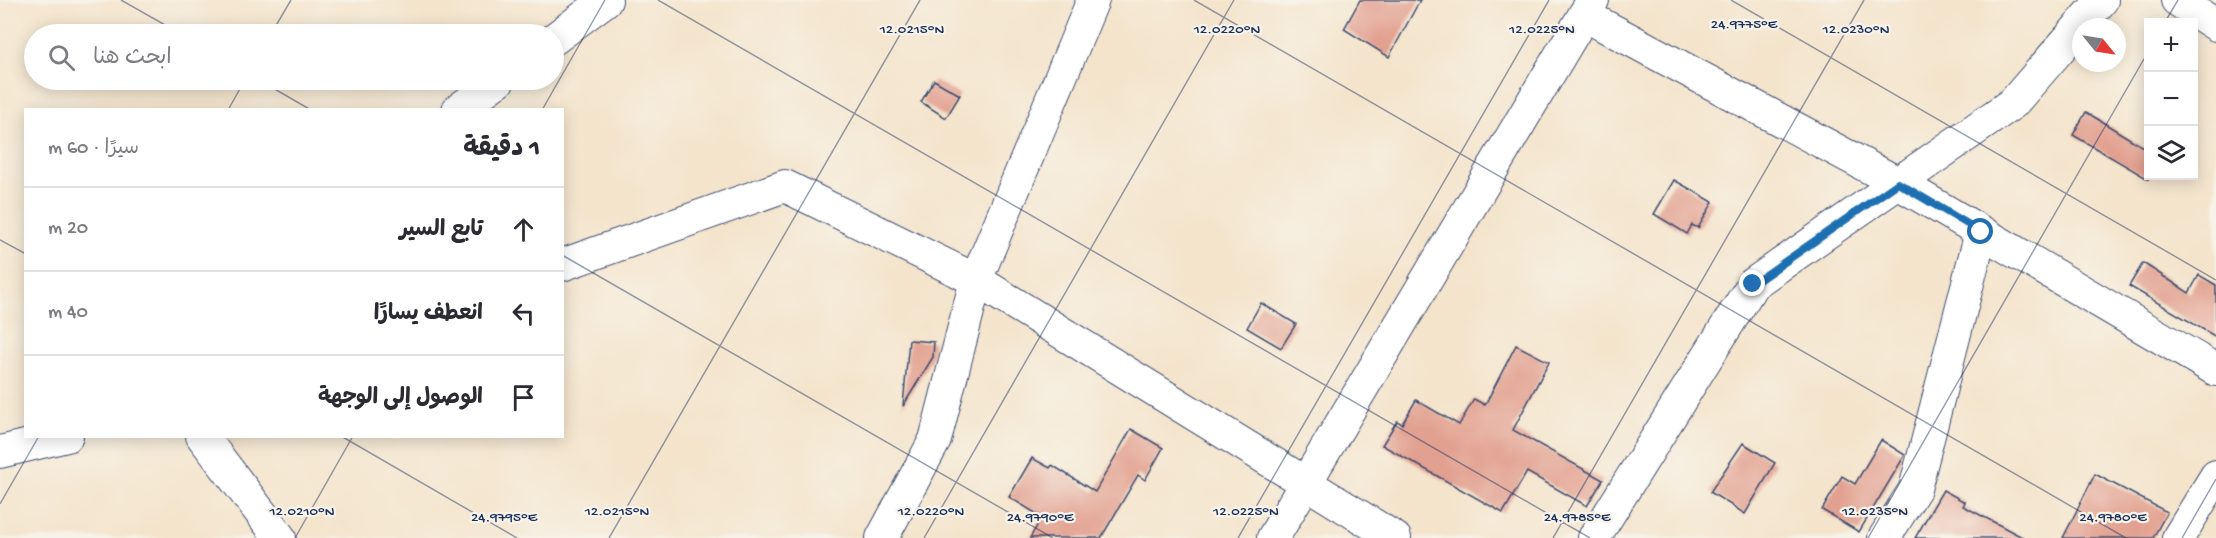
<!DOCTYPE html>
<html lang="ar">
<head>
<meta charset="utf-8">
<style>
  :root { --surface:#fff; --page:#f2f2f3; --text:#2b2b33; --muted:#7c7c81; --line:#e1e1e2 }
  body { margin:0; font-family:"Gochi Hand","Playpen Sans Arabic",sans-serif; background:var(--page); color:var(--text); direction:rtl }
  .controls { position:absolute; right:18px; top:18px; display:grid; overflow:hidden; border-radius:0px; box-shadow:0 3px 15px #0003 }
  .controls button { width:54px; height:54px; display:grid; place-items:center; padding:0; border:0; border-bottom:2px solid var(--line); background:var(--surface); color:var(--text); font:30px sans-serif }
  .compass { position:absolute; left:2072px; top:18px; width:54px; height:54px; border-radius:50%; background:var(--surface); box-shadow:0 3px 15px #0003; rotate:120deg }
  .stop { position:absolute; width:18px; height:18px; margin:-14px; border:4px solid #1f6fb2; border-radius:50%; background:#fff }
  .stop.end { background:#1f6fb2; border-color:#fff; box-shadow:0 2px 6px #0008 }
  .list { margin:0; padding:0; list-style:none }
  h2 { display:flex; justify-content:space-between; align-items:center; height:78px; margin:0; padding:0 24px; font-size:26px }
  h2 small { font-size:20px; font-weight:400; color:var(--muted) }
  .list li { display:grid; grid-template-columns:39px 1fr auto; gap:18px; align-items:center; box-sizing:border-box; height:84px; padding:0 24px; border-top:2px solid var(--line) }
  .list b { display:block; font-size:22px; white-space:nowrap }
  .list em { font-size:20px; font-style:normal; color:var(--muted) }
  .icon { flex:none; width:33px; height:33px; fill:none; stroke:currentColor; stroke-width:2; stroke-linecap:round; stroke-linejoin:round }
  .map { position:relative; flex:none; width:2216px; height:538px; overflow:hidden; direction:ltr }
  .search { position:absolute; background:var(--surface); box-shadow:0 3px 15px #0003; left:24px; top:24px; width:540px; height:66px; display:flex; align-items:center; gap:15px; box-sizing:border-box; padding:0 21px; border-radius:33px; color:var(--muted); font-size:22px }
  .panel { position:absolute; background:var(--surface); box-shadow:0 3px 15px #0003; left:24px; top:108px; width:540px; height:330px; border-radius:0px; direction:rtl }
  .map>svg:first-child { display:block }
  .building { fill:#e2a090 }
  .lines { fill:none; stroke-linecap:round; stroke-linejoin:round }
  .street-casing { stroke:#3c4a6e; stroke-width:34 }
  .street { stroke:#fff; stroke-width:32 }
  .route { stroke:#1f6fb2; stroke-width:8 }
  .ticks { fill:none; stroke:#1b2f5e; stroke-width:1.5; stroke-opacity:0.45 }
  .ticks-label { font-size:15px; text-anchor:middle; fill:#1b2f5e; stroke:#f7f3e8; stroke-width:4.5; stroke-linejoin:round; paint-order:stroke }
</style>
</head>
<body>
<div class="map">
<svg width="2216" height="538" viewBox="0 0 2216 538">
  <rect width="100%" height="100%" fill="#f7f3e8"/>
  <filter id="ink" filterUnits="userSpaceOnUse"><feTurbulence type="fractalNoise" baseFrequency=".0167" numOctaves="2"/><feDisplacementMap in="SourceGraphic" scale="12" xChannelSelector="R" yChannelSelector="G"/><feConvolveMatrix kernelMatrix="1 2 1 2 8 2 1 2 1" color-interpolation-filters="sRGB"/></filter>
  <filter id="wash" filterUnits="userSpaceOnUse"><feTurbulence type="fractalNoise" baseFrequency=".008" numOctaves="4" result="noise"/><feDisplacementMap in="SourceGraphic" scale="24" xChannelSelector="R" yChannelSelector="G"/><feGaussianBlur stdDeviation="1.35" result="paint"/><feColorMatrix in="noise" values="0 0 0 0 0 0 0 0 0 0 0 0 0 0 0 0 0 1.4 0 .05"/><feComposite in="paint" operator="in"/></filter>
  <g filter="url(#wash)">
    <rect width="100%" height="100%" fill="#f4e4cc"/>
    <g id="blocks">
      <!-- building -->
      <g class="building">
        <polygon points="1360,0 1420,0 1389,57 1344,29"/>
        <polygon points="934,80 960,95 946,118 921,102"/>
        <polygon points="2086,112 2148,150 2148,179 2073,135"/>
        <polygon points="1674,180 1713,202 1698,228 1692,225 1687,234 1654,214"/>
        <polygon points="2143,263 2189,293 2199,275 2216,285 2216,337 2129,286"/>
        <polygon points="1261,303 1296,324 1281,348 1247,328"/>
        <polygon points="909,340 934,342 933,357 903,406"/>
        <polygon points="1516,345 1549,362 1513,430 1603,480 1587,506 1527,472 1503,513 1382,445 1397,421 1402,424 1416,400 1459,425 1474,399 1485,405"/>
        <polygon points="1131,429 1163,448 1145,480 1138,475 1101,538 1030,538 1042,517 1009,497 1032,458 1050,468 1052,465 1095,492"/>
        <polygon points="1881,440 1905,455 1859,532 1822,510 1842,476 1855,484"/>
        <polygon points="1743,443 1775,463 1745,514 1710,492"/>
        <polygon points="2095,474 2167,512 2153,538 2063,538"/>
        <polygon points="1943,490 1965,502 1963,506 2024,538 1915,538"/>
      </g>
    </g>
  </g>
  <g filter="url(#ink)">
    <use href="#blocks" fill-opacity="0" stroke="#3c4a6e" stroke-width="1.5"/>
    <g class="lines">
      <!-- street casing -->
      <g class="street-casing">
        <g id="street">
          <polyline points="2177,0 2216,25"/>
          <polyline points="1584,15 1898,183 2216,370"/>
          <polyline points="554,39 606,0"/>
          <polyline points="458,110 499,80"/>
          <polyline points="562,265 785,186 976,280 1093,0"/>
          <polyline points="202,436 280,538"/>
          <polyline points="0,452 67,436"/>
          <polyline points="882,538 935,440 976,280 1395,538"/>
          <polyline points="1273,538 1593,0"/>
          <polyline points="1594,538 1753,284 2013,103 2102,0"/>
          <polyline points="1884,538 1915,489 1981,232"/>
          <polyline points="2178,538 2216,476"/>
        </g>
      </g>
      <!-- street -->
      <use href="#street" class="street"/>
    </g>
  </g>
  <g class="lines" filter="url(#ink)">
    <!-- route -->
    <polyline class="route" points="1753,284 1898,183 1981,232"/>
  </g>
  <!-- ticks -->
  <path class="ticks" d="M121 0 181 34M658 0 1590 538M1194 0 2126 538M1731 0 2216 280M2165 22 2178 0M271 34 291 0M259 80 311 110M228 110 245 80M542 110 605 0M0 240 26 254M562 255 1053 538M341 436 517 538M0 504 39 436M295 538 353 436M609 538 920 0M924 538 1234 0M1238 538 1549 0M1553 538 1864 0M1868 538 2148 52M2182 538 2216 479"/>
  <g class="ticks-label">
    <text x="1744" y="28">24.9775°E</text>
    <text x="1227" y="33">12.0220°N</text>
    <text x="912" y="33">12.0215°N</text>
    <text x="1542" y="33">12.0225°N</text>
    <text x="1856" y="33">12.0230°N</text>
    <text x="302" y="515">12.0210°N</text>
    <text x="617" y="515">12.0215°N</text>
    <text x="931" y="515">12.0220°N</text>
    <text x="1246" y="515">12.0225°N</text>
    <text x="1875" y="515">12.0235°N</text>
    <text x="504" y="521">24.9795°E</text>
    <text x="1040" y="521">24.9790°E</text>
    <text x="1577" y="521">24.9785°E</text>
    <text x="2113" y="521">24.9780°E</text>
  </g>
</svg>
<div class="controls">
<button>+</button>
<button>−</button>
<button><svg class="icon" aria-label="layers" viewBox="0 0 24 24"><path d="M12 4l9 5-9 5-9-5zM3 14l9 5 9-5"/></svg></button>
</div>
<svg class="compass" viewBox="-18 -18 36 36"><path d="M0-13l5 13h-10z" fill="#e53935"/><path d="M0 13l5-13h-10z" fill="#7c7c81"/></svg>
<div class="stop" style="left:1981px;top:232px"></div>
<div class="stop end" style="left:1753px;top:284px"></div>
<div class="search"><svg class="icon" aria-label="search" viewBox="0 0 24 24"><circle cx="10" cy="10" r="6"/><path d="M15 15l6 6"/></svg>ابحث هنا</div>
<section class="panel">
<h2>1 دقيقة<small>سيرًا · 60 m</small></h2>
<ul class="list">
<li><svg class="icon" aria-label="ahead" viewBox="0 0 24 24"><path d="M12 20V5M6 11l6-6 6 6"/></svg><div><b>تابع السير</b></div><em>20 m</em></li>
<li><svg class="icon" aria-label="left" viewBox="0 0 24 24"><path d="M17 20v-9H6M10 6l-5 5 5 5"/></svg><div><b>انعطف يسارًا</b></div><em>40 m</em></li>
<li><svg class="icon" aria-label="arrive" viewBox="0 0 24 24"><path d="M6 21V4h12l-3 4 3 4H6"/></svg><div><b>الوصول إلى الوجهة</b></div></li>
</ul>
</section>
</div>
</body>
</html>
